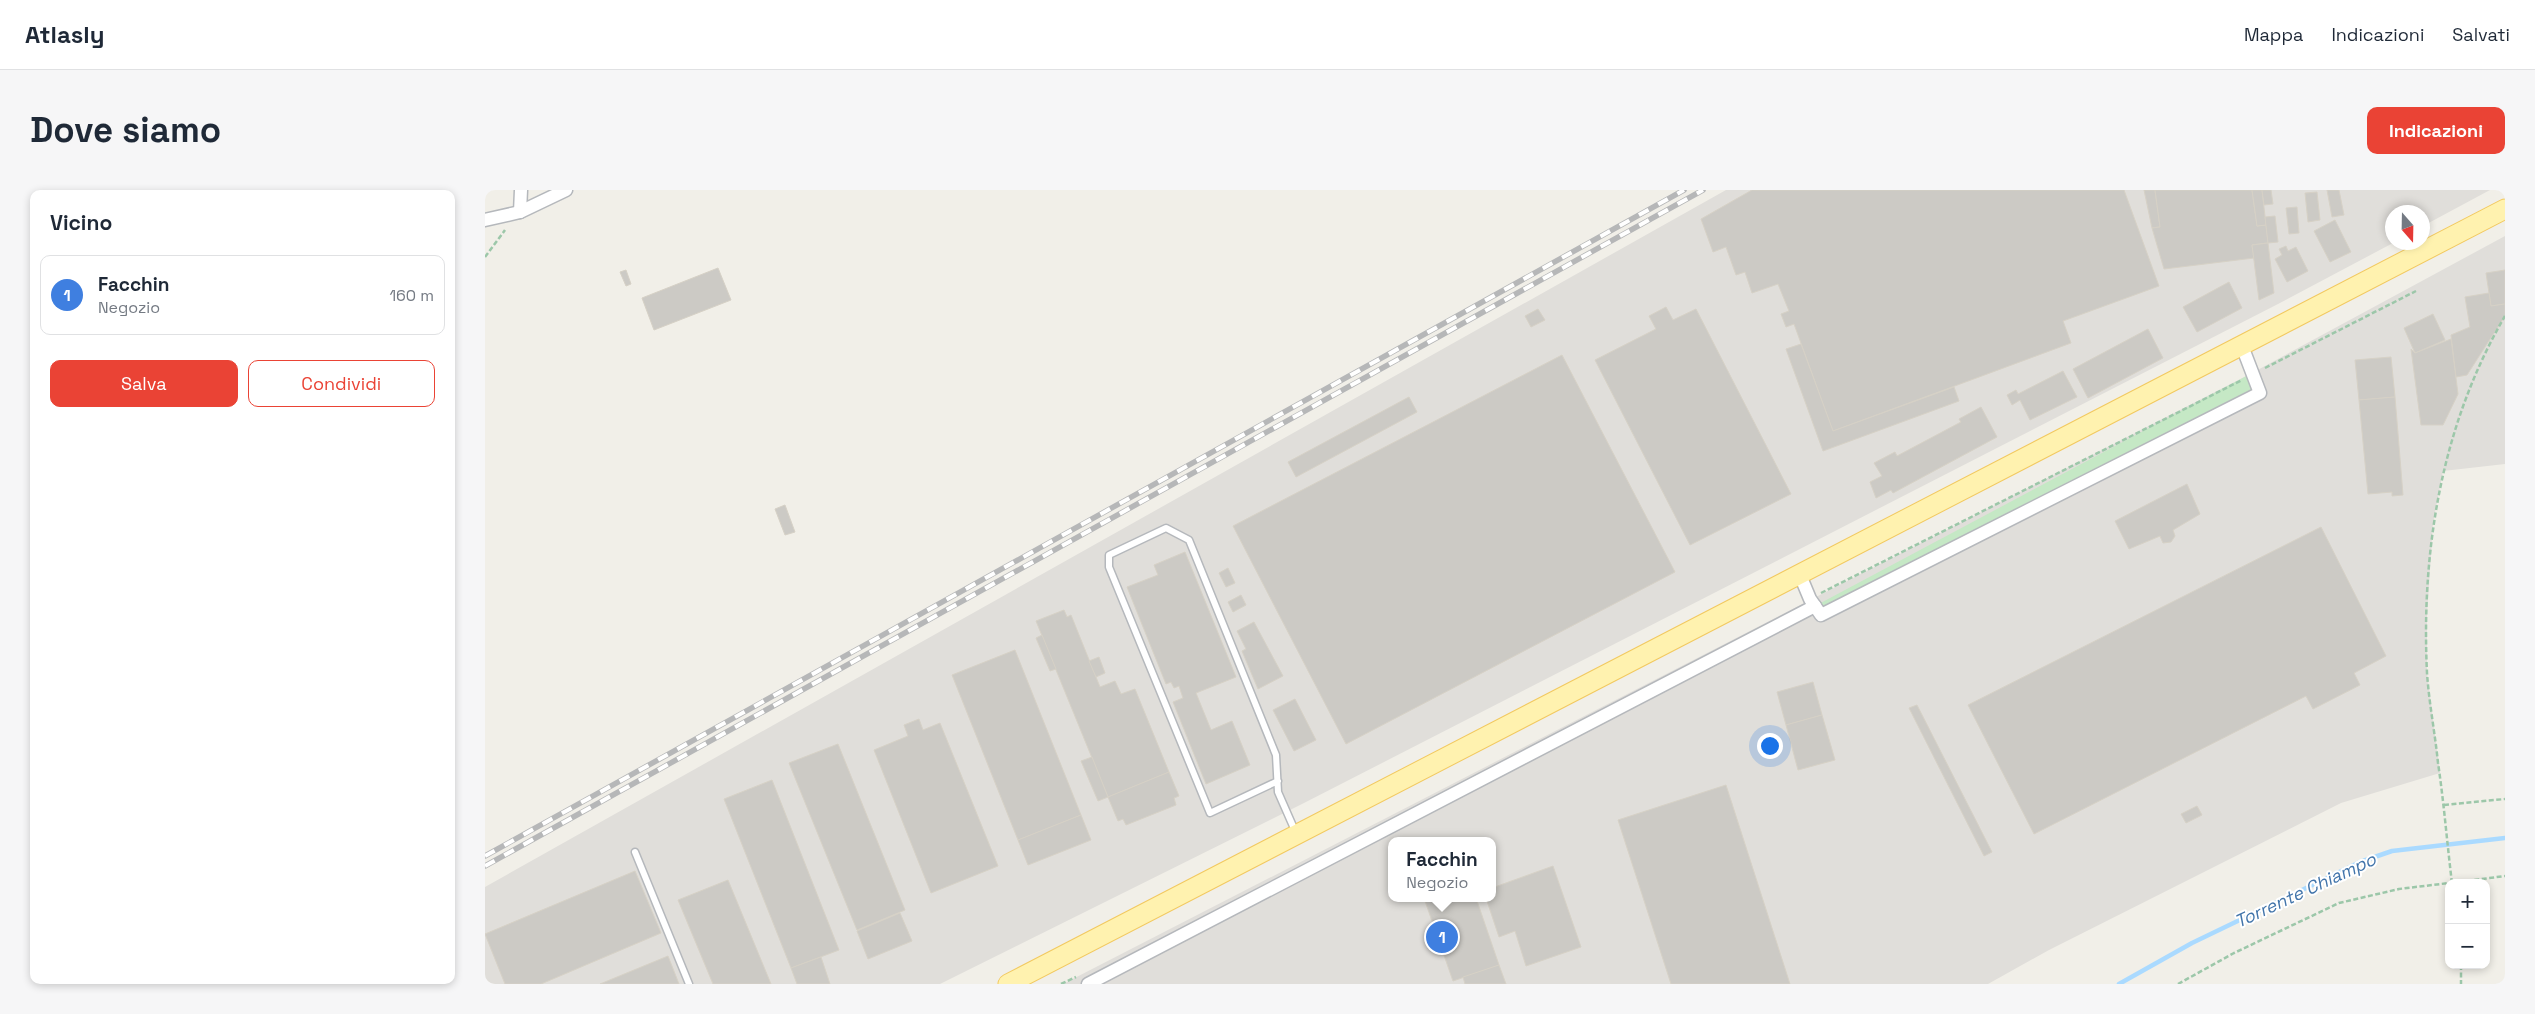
<!DOCTYPE html>
<html lang="it">
<head>
<meta charset="utf-8">
<style>
  :root { --surface:#fff; --page:#f6f6f7; --text:#1f2937; --muted:#747a83; --line:#e0e1e3; --accent:#ea4335 }
  body { margin:0; font-family:"Space Grotesk",sans-serif; background:var(--page); color:var(--text) }
  .controls { position:absolute; right:15px; bottom:15px; display:grid; overflow:hidden; border-radius:10px; box-shadow:0 2px 8px #0003 }
  .controls button { width:45px; height:45px; display:grid; place-items:center; padding:0; border:0; border-bottom:1px solid var(--line); background:var(--surface); color:var(--text); font:25px sans-serif }
  .compass { position:absolute; left:1900px; top:15px; width:45px; height:45px; border-radius:50%; background:var(--surface); box-shadow:0 2px 8px #0003; rotate:160deg }
  .you { position:absolute; left:1284px; top:555px; width:18px; height:18px; margin:-12px; border:4px solid #fff; border-radius:50%; background:#1a73e8; box-shadow:0 0 0 8px #1a73e833 }
  .badge { display:grid; place-items:center; width:32px; height:32px; border-radius:50%; background:var(--accent); color:#fff; font-size:16px; font-weight:700 }
  .pin { position:absolute; translate:-50% -50%; border:2px solid #fff; box-shadow:0 1px 5px #0006 }
  .popup { position:absolute; left:903px; top:647px; width:108px; height:65px; box-sizing:border-box; display:grid; place-content:center; border-radius:10px; background:var(--surface); filter:drop-shadow(0 1px 4px #0005); font-size:16px; white-space:nowrap; color:var(--muted) }
  .popup b { font-size:19px; color:var(--text) }
  .popup::after { content:''; position:absolute; left:50%; top:100%; margin-left:-10px; border:10px solid transparent; border-top-color:var(--surface) }
  .list { margin:0; padding:0; list-style:none }
  h2 { display:flex; justify-content:space-between; align-items:center; height:65px; margin:0; padding:0 20px; font-size:21px }
  h2 small { font-size:16px; font-weight:400; color:var(--muted) }
  .list li { display:grid; grid-template-columns:32px 1fr auto; gap:15px; align-items:center; box-sizing:border-box; height:80px; margin:0 10px 10px; padding:0 10px; border:1px solid var(--line); border-radius:10px }
  .list b { display:block; font-size:19px; white-space:nowrap }
  .list p { margin:0; font-size:16px; white-space:nowrap; color:var(--muted) }
  .list em { font-size:16px; font-style:normal; color:var(--muted) }
  .actions { display:flex; gap:10px; padding:15px 20px }
  .actions a { flex:1; padding:11px 0; border:1px solid var(--accent); border-radius:10px; text-align:center; font-size:18px; color:var(--accent) }
  .actions .main { background:var(--accent); color:#fff }
  .map { position:relative; flex:none; width:2020px; height:794px; overflow:hidden; border-radius:10px }
  header { display:flex; align-items:center; gap:30px; box-sizing:border-box; height:70px; padding:0 25px; background:var(--surface); border-bottom:1px solid var(--line) }
  header strong { font-size:24px }
  nav { display:flex; gap:28px; margin-inline-start:auto; font-size:18px }
  .intro { display:flex; align-items:center; justify-content:space-between; box-sizing:border-box; height:120px; padding:0 30px }
  h1 { margin:0; font-size:35px }
  .button { padding:12px 22px; border-radius:10px; background:var(--accent); color:#fff; font-size:18px; font-weight:700 }
  main { display:flex; gap:30px; padding:0 30px }
  aside { flex:1; background:var(--surface); border-radius:10px; box-shadow:0 2px 8px #0003 }
  .map>svg:first-child { display:block }
  .industrial { fill:#e0deda; fill-rule:evenodd }
  .green { fill:#c5e8c5 }
  .lines { fill:none; stroke-linecap:round; stroke-linejoin:round }
  .stream { stroke:#aadaff; stroke-width:4.5 }
  .building { fill:#cccac5; stroke:#d6d1c6 }
  .service-casing { stroke:#b5b8bc; stroke-width:9 }
  .minor-casing { stroke:#b5b8bc; stroke-width:15 }
  .primary-casing { stroke:#f2c960; stroke-width:21 }
  .path { stroke:#9cc7a9; stroke-width:2.5; stroke-dasharray:5 2.5; stroke-linecap:butt }
  .service { stroke:#fff; stroke-width:6 }
  .minor { stroke:#fff; stroke-width:12 }
  .primary { stroke:#fff2af; stroke-width:19 }
  .rail-casing { stroke:#b6b7b8; stroke-width:5.5 }
  .rail { stroke:#fff; stroke-width:4; stroke-dasharray:11; stroke-linecap:butt }
  .labels { text-anchor:middle; dominant-baseline:central; stroke-width:4; stroke-linejoin:round; paint-order:stroke }
  .water-label { font-size:18px; font-style:italic; fill:#4174aa; stroke:#fff }
</style>
</head>
<body>
<header>
<strong>Atlasly</strong>
<nav><a>Mappa</a><a>Indicazioni</a><a>Salvati</a></nav>
</header>
<div class="intro"><h1>Dove siamo</h1><a class="button">Indicazioni</a></div>
<main>
<aside>
<h2>Vicino<small></small></h2>
<ul class="list">
<li><span class="badge" style="background:#3f7fe0">1</span><div><b>Facchin</b><p>Negozio</p></div><em>160 m</em></li>
</ul>
<div class="actions"><a class="main">Salva</a><a>Condividi</a></div>
</aside>
<div class="map">
<svg width="2020" height="794" viewBox="0 0 2020 794">
  <rect width="100%" height="100%" fill="#f1efe8"/>
  <!-- industrial -->
  <g class="industrial">
    <polygon points="1241,0 2005,0 1938,36 1938,22 1908,22 1908,53 1793,114 819,613 455,794 0,794 0,697"/>
    <path d="M2020 46V274L1958 281 1948 333 1942 426V483L1955 583 1856 613 1564 760 1503 794H578L1767 183ZM907 651H1007V708H907Z"/>
  </g>
  <!-- green -->
  <polygon class="green" points="1767,183 1775,203 1336,425 1330,416"/>
  <g class="lines">
    <!-- stream -->
    <polyline class="stream" points="1634,794 1707,753 1875,672 1907,661 2020,648"/>
  </g>
  <!-- building -->
  <g class="building">
    <polygon points="1267,0 1639,0 1674,96 1578,131 1586,153 1348,241 1309,134 1301,137 1296,124 1304,121 1293,94 1267,103 1260,82 1251,85 1241,57 1228,62 1216,29"/>
    <polygon points="1659,0 1670,0 1675,37 1667,38"/>
    <polygon points="1670,0 1767,0 1772,36 1781,35 1783,53 1767,55 1769,68 1679,79 1667,38 1675,37"/>
    <polygon points="1767,0 1777,0 1781,35 1772,36"/>
    <polygon points="1777,0 1786,0 1788,14 1779,15"/>
    <polygon points="1842,0 1854,0 1859,25 1847,27"/>
    <polygon points="1832,2 1835,30 1823,32 1820,3"/>
    <polygon points="1812,17 1814,43 1804,44 1801,18"/>
    <polygon points="1790,26 1793,52 1783,53 1780,27"/>
    <polygon points="1850,30 1866,62 1845,72 1829,41"/>
    <polygon points="1783,53 1789,103 1774,110 1767,55"/>
    <polygon points="1801,56 1803,61 1811,57 1823,81 1802,92 1790,69 1797,65 1794,59"/>
    <polygon points="233,78 246,110 169,140 157,108"/>
    <polygon points="141,80 146,94 141,96 135,82"/>
    <polygon points="2020,80 2020,114 2006,116 2001,83"/>
    <polygon points="1744,92 1757,118 1712,142 1698,117"/>
    <polygon points="2004,103 2006,116 2020,114 2020,126 1982,185 1971,187 1966,145 1985,137 1980,107"/>
    <polygon points="1181,117 1188,130 1211,119 1306,304 1205,355 1110,170 1171,139 1164,126"/>
    <polygon points="1053,119 1060,130 1046,137 1040,126"/>
    <polygon points="1948,124 1960,150 1930,163 1919,138"/>
    <polygon points="1663,139 1678,168 1603,208 1588,179"/>
    <polygon points="1966,149 1973,204 1958,235 1936,235 1926,159 1930,163"/>
    <polygon points="1316,154 1348,241 1469,197 1474,211 1338,261 1301,159"/>
    <polygon points="1077,165 1190,382 861,554 748,336"/>
    <polygon points="1906,167 1910,207 1874,210 1870,170"/>
    <polygon points="1578,181 1592,207 1545,230 1535,210 1527,215 1522,205 1531,200 1533,204"/>
    <polygon points="924,207 932,222 811,287 803,272"/>
    <polygon points="1910,207 1918,305 1907,306 1907,302 1883,304 1874,210"/>
    <polygon points="1496,217 1512,247 1408,303 1406,300 1391,308 1385,292 1397,286 1389,273 1410,262 1412,266 1476,232 1474,229"/>
    <polygon points="1702,294 1715,324 1688,340 1690,346 1686,352 1678,353 1675,346 1644,359 1630,331"/>
    <polygon points="300,315 310,342 300,345 290,319"/>
    <polygon points="1836,337 1901,466 1869,483 1875,495 1828,519 1821,506 1549,644 1483,515"/>
    <polygon points="700,362 751,487 711,503 726,540 747,531 765,575 721,594 688,512 698,508 694,496 689,498 686,492 681,494 642,397 673,385 669,375"/>
    <polygon points="743,378 750,393 741,397 734,383"/>
    <polygon points="756,405 761,415 748,422 743,412"/>
    <polygon points="579,420 582,427 586,425 615,497 630,491 636,504 650,499 684,582 623,607 551,431"/>
    <polygon points="769,432 798,486 773,499 757,461 761,459 752,441"/>
    <polygon points="557,445 571,479 565,481 551,448"/>
    <polygon points="530,460 596,625 533,650 467,485"/>
    <polygon points="614,467 620,483 611,487 604,471"/>
    <polygon points="1328,492 1337,525 1301,535 1292,502"/>
    <polygon points="810,509 831,550 809,561 788,520"/>
    <polygon points="1432,515 1507,662 1499,666 1424,518"/>
    <polygon points="1337,525 1350,570 1313,580 1301,535"/>
    <polygon points="434,529 438,540 455,533 513,676 446,703 389,560 423,546 419,535"/>
    <polygon points="353,554 420,720 372,740 304,573"/>
    <polygon points="607,567 623,607 613,611 596,571"/>
    <polygon points="684,582 694,606 689,608 691,615 641,635 638,629 633,631 623,607"/>
    <polygon points="287,590 354,760 306,778 239,609"/>
    <polygon points="1241,595 1305,794 1186,794 1133,630"/>
    <polygon points="1712,616 1717,625 1701,633 1696,624"/>
    <polygon points="596,625 606,650 543,675 533,650"/>
    <polygon points="1068,676 1096,757 1041,776 1030,741 1014,747 1001,708 1007,708 1007,698"/>
    <polygon points="150,681 176,743 56,794 20,794 0,744"/>
    <polygon points="243,690 286,794 228,794 193,710"/>
    <polygon points="948,708 991,708 1014,775 968,791 940,711"/>
    <polygon points="415,723 427,751 383,769 372,741"/>
    <polygon points="183,766 194,794 115,794"/>
    <polygon points="336,767 345,794 312,794 306,778"/>
    <polygon points="1014,775 1021,794 980,794 978,787"/>
  </g>
  <g class="lines">
    <!-- service casing -->
    <g class="service-casing">
      <g id="service">
        <polyline points="793,591 725,623 624,377 624,365 681,338 704,350 791,565 793,602 811,643"/>
        <polyline points="150,662 204,794"/>
      </g>
    </g>
    <!-- minor casing -->
    <g class="minor-casing">
      <g id="minor">
        <polyline points="35,22 36,0"/>
        <polyline points="0,30 35,22 81,0"/>
        <polyline points="1315,385 1325,409 1336,425 1775,203 1757,156"/>
        <polyline points="603,794 1330,416"/>
      </g>
    </g>
    <!-- primary casing -->
    <g class="primary-casing">
      <polyline id="primary" points="523,794 2020,19"/>
    </g>
    <!-- path -->
    <g class="path">
      <polyline points="0,67 20,40"/>
      <polyline points="1780,178 1931,101"/>
      <polyline points="1336,403 1757,190"/>
      <polyline points="1959,615 2020,609"/>
      <path d="M1967 693C1962 653 1959 613 1953 573 1950 543 1944 513 1942 483 1936 359 1957 234 2020 126"/>
      <polyline points="1967,693 2020,686"/>
      <polyline points="1976,775 1976,794"/>
      <polyline points="576,794 591,787"/>
      <polyline points="1693,794 1749,763 1854,713 1914,699 1964,693"/>
    </g>
    <!-- service -->
    <use href="#service" class="service"/>
    <!-- minor -->
    <use href="#minor" class="minor"/>
    <!-- primary -->
    <use href="#primary" class="primary"/>
    <!-- rail casing -->
    <g class="rail-casing">
      <g id="rail">
        <polyline points="0,666 1199,0"/>
        <polyline points="0,676 1218,0"/>
      </g>
    </g>
    <!-- rail -->
    <use href="#rail" class="rail"/>
  </g>
  <g class="labels">
    <!-- water labels -->
    <g class="water-label">
      <text transform="translate(1820 700) rotate(-25)">Torrente Chiampo</text>
    </g>
  </g>
</svg>
<div class="controls">
<button>+</button>
<button>−</button>
</div>
<svg class="compass" viewBox="-18 -18 36 36"><path d="M0-13l5 13h-10z" fill="#e53935"/><path d="M0 13l5-13h-10z" fill="#747a83"/></svg>
<div class="you"></div>
<div class="pin badge" style="left:957px;top:747px;background:#3f7fe0">1</div>
<div class="popup"><b>Facchin</b>Negozio</div>
</div>
</main>
</body>
</html>
